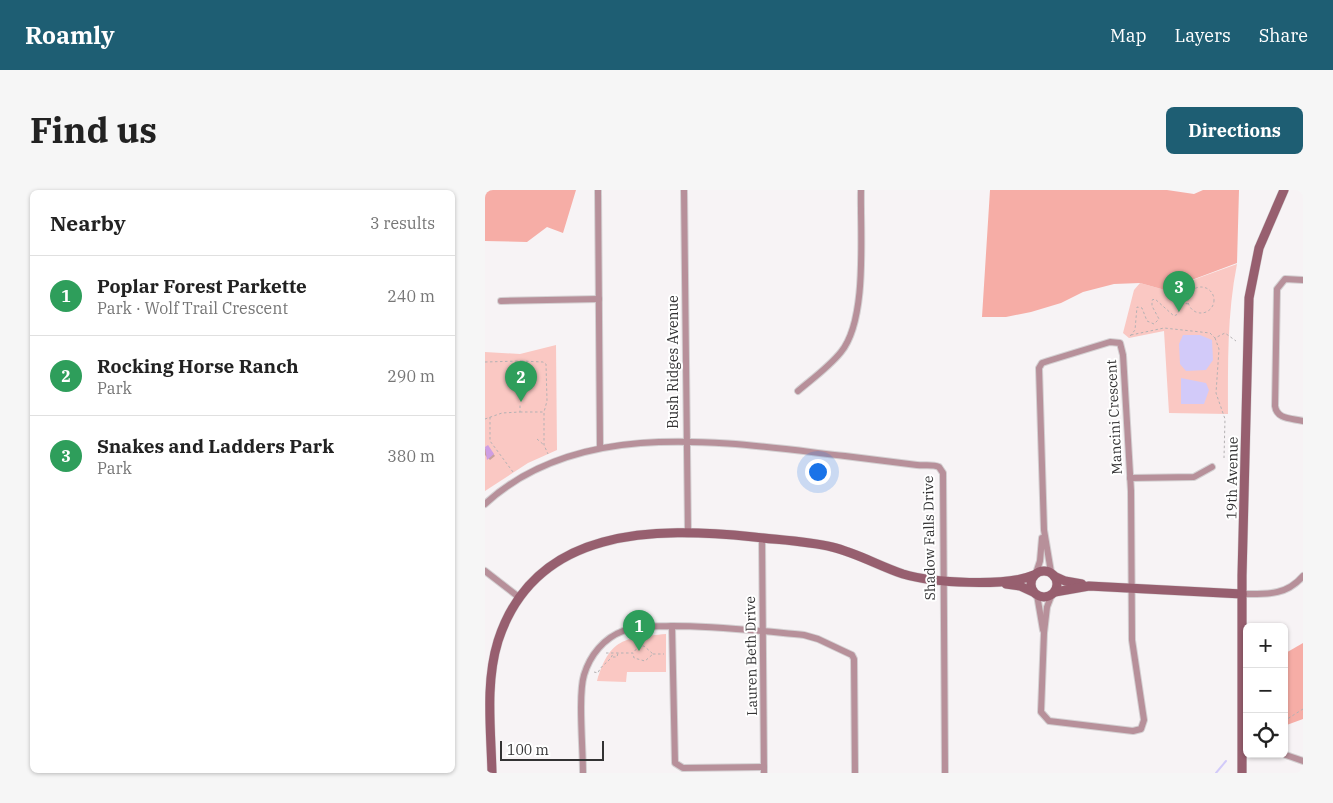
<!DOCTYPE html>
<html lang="en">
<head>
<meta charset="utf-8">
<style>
  :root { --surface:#fff; --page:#f6f6f6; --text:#222; --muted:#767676; --line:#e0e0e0; --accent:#1e5e73 }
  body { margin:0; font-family:"IBM Plex Serif",serif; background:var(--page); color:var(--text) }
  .controls { position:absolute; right:15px; bottom:15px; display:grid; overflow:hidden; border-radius:8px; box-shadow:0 1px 4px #0004 }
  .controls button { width:45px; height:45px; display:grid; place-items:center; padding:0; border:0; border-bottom:1px solid var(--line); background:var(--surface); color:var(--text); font:25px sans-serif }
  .scale { position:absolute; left:15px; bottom:12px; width:104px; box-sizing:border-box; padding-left:5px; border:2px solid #333233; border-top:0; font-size:14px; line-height:18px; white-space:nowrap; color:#333233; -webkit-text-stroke:4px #fff; paint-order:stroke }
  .you { position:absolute; left:332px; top:281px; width:18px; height:18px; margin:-12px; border:4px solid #fff; border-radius:50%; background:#1a73e8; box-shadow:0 0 0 8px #1a73e833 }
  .badge { display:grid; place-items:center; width:32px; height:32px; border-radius:50%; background:var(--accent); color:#fff; font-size:16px; font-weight:700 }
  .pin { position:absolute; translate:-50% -41px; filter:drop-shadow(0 1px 2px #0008) }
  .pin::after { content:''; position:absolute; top:26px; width:18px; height:15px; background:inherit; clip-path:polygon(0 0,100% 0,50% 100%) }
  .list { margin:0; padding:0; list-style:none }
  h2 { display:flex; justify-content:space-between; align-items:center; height:65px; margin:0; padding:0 20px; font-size:21px }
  h2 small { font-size:16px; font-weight:400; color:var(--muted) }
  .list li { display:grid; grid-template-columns:32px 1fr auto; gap:15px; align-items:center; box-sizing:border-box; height:80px; padding:0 20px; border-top:1px solid var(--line) }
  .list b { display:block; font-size:19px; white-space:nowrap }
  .list p { margin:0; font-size:16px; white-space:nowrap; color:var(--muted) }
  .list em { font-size:16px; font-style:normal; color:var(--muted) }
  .icon { flex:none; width:28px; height:28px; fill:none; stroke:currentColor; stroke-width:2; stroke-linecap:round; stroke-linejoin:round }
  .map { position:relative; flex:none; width:818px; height:583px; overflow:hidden; border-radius:8px }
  header { display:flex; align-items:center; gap:30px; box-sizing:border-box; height:70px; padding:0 25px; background:var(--accent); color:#fff }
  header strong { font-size:24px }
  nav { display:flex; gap:28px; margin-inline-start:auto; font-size:18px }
  .intro { display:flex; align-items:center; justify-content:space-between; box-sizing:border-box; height:120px; padding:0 30px }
  h1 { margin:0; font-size:35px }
  .button { padding:12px 22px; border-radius:8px; background:var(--accent); color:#fff; font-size:18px; font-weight:700 }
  main { display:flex; gap:30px; padding:0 30px }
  aside { flex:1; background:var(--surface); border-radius:8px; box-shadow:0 1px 4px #0004 }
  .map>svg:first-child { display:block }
  .green { fill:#fac8c3 }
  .forest { fill:#f6ada6 }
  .water { fill:#d2caf9 }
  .shadow { fill:#0003 }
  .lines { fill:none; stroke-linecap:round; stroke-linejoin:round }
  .stream { stroke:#d2caf9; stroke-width:2 }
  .building { fill:#ce9ee3 }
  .street-casing { stroke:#d4d0d2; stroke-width:8 }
  .secondary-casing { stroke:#d4d0d2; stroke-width:10 }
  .path { stroke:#b4b1b3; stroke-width:1; stroke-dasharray:2.5 2.5; stroke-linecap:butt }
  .street { stroke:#b7909a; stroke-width:6 }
  .secondary { stroke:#975f6f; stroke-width:9 }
  .labels { text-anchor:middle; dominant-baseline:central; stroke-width:4; stroke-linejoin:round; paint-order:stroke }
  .street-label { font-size:14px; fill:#333233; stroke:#fff }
</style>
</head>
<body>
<header>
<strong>Roamly</strong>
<nav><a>Map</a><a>Layers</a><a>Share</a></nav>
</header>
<div class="intro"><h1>Find us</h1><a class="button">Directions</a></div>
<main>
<aside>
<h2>Nearby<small>3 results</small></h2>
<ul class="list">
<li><span class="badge" style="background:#2e9e5b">1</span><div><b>Poplar Forest Parkette</b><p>Park · Wolf Trail Crescent</p></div><em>240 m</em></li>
<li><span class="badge" style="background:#2e9e5b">2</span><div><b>Rocking Horse Ranch</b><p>Park</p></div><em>290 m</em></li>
<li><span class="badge" style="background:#2e9e5b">3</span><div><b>Snakes and Ladders Park</b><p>Park</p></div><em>380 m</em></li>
</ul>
</aside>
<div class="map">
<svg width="818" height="583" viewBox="0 0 818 583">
  <rect width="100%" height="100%" fill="#f7f3f5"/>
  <!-- green -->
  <g class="green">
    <path d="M752 74C742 124 743 174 743 224L684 223 679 141 644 148 638 143 649 100 655 93 680 100Z"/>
    <polygon points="71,155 72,260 43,273 0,301 0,162 35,164"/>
    <path d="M181 444V482H142L141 492 112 491C125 448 139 448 181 444Z"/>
  </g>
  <!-- forest -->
  <g class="forest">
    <polygon points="0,0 91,0 78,43 62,37 42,52 0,51"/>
    <polygon points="505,0 682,0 709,4 718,0 754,0 752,73 680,100 655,93 629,94 598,102 576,113 546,122 521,127 497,127"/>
    <polygon points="818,453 818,529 799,536 799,464"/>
  </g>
  <!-- water -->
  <g class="water">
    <polygon points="698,145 715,145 727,150 728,170 721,180 701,181 695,174 694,154"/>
    <polygon points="696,188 721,193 724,200 719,214 696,214"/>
  </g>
  <!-- shadow -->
  <polygon class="shadow" points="3,257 10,266 5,270 0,265 0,259"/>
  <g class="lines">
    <!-- stream -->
    <polyline class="stream" points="731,583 741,571"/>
  </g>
  <!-- building -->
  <polygon class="building" points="3,255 9,264 2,270 0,257"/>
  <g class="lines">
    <!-- street casing -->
    <g class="street-casing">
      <g id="street">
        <polyline points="113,0 115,257"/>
        <polyline points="199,0 203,344"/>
        <path d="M818 90 800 89 792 99 790 216C792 230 807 228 818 231"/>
        <polyline points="16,111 114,109"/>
        <path d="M313 201C327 189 344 177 356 162 383 129 375 43 376 0"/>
        <polyline points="645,288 709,287 727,277"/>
        <path d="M0 314C96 226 243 253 360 266 384 269 408 272 432 275 440 276 447 274 454 277L458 283 460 583"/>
        <polyline points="277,348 279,583"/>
        <polyline points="0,381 35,408"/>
        <polyline points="566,382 559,340 554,178 557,173 563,171 625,152 635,153 638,165 646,301 647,450 659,530 656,539 648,541 564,531 556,522 559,443 562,417 567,404"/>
        <polyline points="551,383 555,371 557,348"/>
        <path d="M757 404C781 404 801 406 818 386"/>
        <polyline points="552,405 558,440"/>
        <polyline points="187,436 190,573 198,578 279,577"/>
        <polyline points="798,564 818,571"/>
        <path d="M98 583C98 559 93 505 99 485 105 465 119 448 138 441 154 435 170 437 187 436 232 436 275 441 319 445L333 449 367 465 369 469 370 583"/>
      </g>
    </g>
    <!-- secondary casing -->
    <g class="secondary-casing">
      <g id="secondary">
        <circle cx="559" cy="394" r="13"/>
        <polyline points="569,386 580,391 597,394"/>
        <polyline points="521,394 535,396 548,402"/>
        <polyline points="570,402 604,396 757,404"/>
        <path d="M7 583C6 540 0 493 13 451 50 336 170 337 269 347 295 350 322 351 347 357 372 363 394 376 418 384 448 393 521 397 549 385"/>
        <polyline points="757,583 757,386 764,108 774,58 799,0"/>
      </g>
    </g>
    <!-- path -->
    <g class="path">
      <circle cx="716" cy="110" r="13"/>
      <polyline points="646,145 679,138 725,143 730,148 740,143 751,151"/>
      <polyline points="645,146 650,140 652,117 657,118 662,131 669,134 674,129 667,116 667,110 670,109 689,126 693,124 694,115 697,113 704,114"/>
      <polyline points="730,148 734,159 731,203 740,229 739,268"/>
      <polyline points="36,171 58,172 61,174 62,211 59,222"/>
      <polyline points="0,172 36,171 37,180"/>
      <polyline points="35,222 59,222 59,255 63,264"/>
      <polyline points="5,227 5,251 28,282"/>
      <polyline points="0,229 17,223 35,222 35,214"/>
      <polyline points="52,249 59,255"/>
      <polyline points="121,463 148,463 149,468 160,471 168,464 159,456 153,457 148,463"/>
      <polyline points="168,464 179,464"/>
      <polyline points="128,467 132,467 133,463"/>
      <path d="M109 482 113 483C116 474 126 472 128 463"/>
      <polyline points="799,531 818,519"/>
    </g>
    <!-- street -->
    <use href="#street" class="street"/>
    <!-- secondary -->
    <use href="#secondary" class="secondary"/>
  </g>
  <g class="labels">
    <!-- street labels -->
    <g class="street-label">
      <text transform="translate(188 172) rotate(-90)">Bush Ridges Avenue</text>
      <text transform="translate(629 227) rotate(-93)">Mancini Crescent</text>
      <text transform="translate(747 288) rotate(-89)">19th Avenue</text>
      <text transform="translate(444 348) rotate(-91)">Shadow Falls Drive</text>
      <text transform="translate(266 466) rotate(-91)">Lauren Beth Drive</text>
    </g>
  </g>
</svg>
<div class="controls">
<button>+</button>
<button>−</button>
<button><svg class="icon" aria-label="locate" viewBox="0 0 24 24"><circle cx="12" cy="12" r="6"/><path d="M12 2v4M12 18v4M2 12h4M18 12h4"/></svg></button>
</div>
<div class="scale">100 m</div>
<div class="you"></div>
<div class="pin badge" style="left:154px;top:461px;background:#2e9e5b">1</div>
<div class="pin badge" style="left:36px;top:212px;background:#2e9e5b">2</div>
<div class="pin badge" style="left:694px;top:122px;background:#2e9e5b">3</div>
</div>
</main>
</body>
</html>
